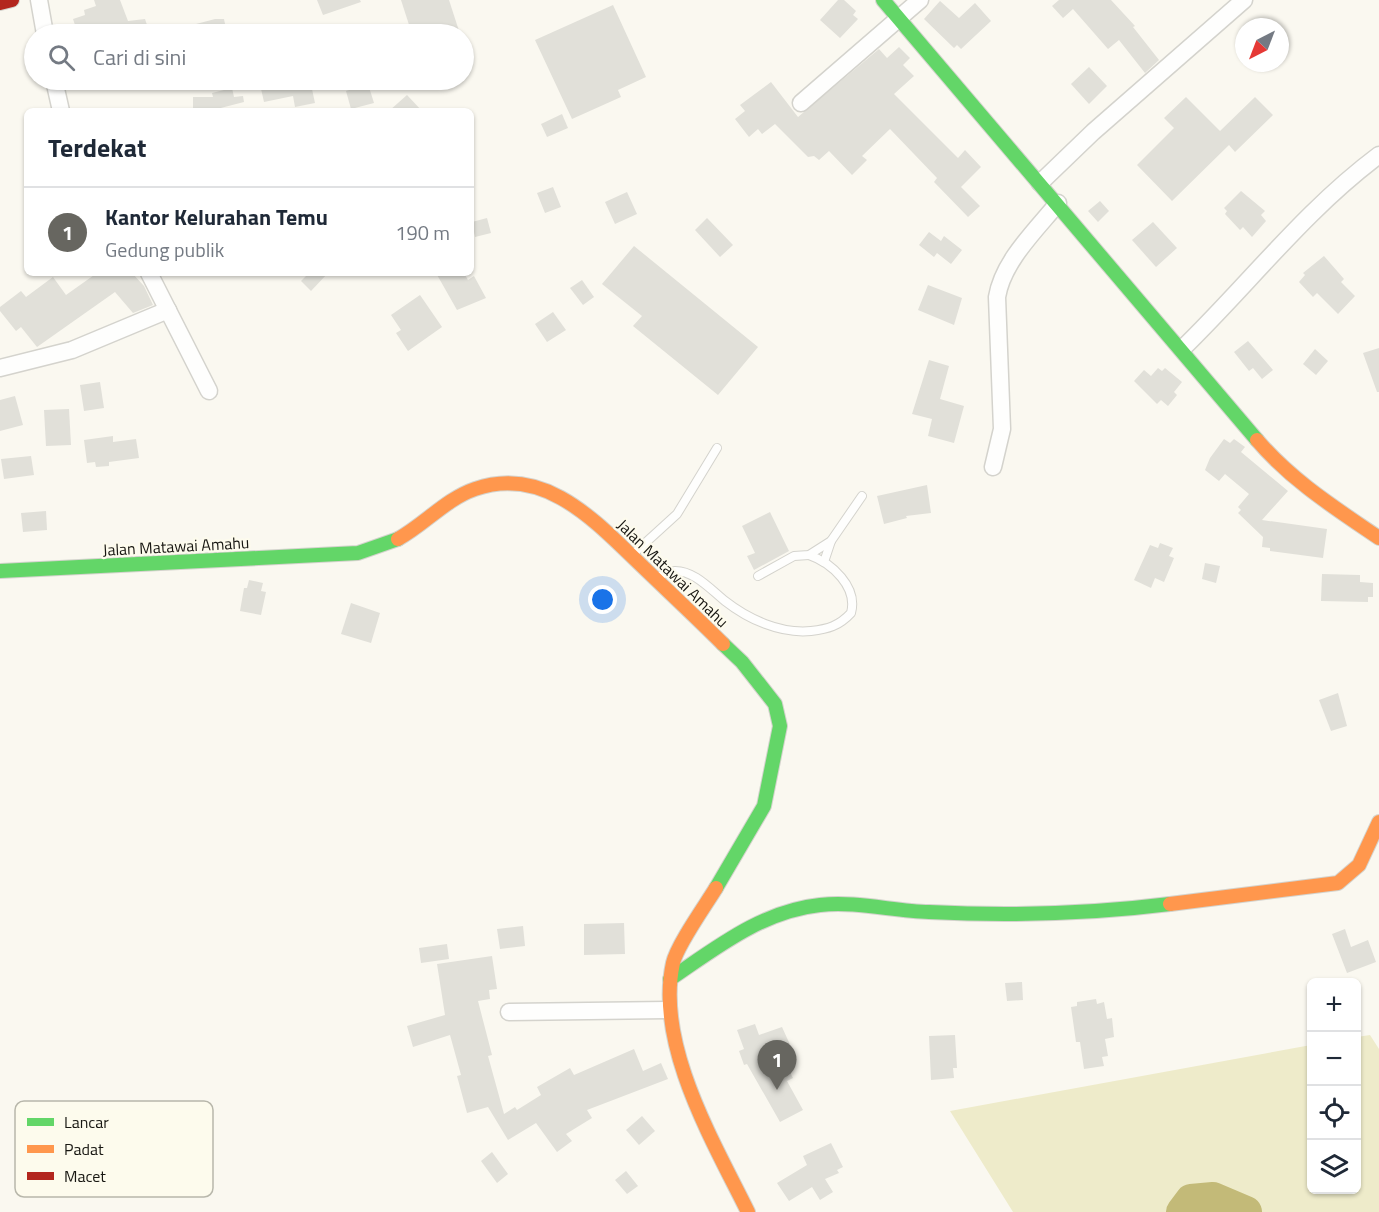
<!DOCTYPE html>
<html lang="id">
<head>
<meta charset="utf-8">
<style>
  :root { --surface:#fff; --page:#f6f6f7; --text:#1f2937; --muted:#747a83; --line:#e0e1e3; --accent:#676660 }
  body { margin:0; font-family:"Titillium Web",sans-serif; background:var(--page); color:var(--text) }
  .controls { position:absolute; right:18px; bottom:18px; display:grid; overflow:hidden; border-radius:9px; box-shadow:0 2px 4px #0004 }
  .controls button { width:54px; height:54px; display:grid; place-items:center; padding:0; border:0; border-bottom:2px solid var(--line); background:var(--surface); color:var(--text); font:30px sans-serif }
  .compass { position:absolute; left:1235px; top:18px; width:54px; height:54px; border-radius:50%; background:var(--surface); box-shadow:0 2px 4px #0004; rotate:222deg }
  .you { position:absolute; left:603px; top:600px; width:21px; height:21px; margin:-15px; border:4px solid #fff; border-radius:50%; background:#1a73e8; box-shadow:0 0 0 9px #1a73e833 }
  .badge { display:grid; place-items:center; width:39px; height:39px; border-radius:50%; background:var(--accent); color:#fff; font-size:20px; font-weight:700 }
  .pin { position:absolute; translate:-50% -50px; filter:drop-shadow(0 2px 3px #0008) }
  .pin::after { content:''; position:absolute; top:32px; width:21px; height:18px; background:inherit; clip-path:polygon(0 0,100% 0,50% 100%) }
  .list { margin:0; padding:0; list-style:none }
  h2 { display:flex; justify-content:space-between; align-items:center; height:78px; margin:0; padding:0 24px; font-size:26px }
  h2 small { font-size:20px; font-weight:400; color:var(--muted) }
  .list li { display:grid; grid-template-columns:39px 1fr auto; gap:18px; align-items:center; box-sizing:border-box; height:90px; padding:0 24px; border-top:2px solid var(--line) }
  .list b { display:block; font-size:22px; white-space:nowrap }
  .list p { margin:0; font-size:20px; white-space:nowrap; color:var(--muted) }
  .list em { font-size:20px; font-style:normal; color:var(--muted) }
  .icon { flex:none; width:33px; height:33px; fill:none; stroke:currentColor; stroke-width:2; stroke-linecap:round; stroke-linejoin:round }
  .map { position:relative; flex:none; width:1379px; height:1212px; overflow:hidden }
  .search { position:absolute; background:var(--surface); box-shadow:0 2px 4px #0004; left:24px; top:24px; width:450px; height:66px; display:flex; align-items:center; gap:15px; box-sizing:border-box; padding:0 21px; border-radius:33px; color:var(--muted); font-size:22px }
  .panel { position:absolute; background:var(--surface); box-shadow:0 2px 4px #0004; left:24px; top:108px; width:450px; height:168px; border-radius:9px }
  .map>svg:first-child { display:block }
  .green { fill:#eeebca }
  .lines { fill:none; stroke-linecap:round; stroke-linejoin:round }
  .river { stroke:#c3ba78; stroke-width:32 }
  .building { fill:#e1e0d9 }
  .lane-casing { stroke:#d4d3cd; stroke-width:10 }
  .street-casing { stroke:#d4d3cd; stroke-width:19 }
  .fast-casing { stroke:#d4d3cd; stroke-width:16 }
  .slow-casing { stroke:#d4d3cd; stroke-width:16 }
  .jam-casing { stroke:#d4d3cd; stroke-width:16 }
  .lane { stroke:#fefefd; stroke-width:8 }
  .street { stroke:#fefefd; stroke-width:16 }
  .fast { stroke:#63d668; stroke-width:14 }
  .slow { stroke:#ff974d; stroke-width:14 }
  .jam { stroke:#b3261e; stroke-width:14 }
  .labels { text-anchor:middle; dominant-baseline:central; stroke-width:4.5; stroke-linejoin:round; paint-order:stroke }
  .street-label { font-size:16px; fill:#181712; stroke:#fdfbed }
  .key { fill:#fdfbed; stroke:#b8b7ab; stroke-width:1.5 }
  .key-label { font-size:16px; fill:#181712 }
</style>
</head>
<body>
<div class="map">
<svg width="1379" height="1212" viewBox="0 0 1379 1212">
  <rect width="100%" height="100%" fill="#faf8f0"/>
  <!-- green -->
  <polygon class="green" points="1370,1035 1379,1049 1379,1212 1013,1212 950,1111 1311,1045 1312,1190 1356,1190 1357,1037"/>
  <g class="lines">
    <!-- river -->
    <polyline class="river" points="1182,1212 1191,1200 1213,1198 1246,1212"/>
  </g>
  <!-- building -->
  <g class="building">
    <polygon points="94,0 120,0 128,21 145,19 150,34 78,34 73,19 85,15 84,10 96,6"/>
    <polygon points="317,0 360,0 361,2 323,15"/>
    <polygon points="401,0 449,0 460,34 412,34"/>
    <polygon points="838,0 844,0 856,11 853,15 858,19 840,38 820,20"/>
    <polygon points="1059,0 1111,0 1135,26 1133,27 1159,60 1145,73 1119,40 1108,49 1073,9 1063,18 1052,6"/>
    <polygon points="940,1 959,18 975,3 991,21 961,49 957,45 954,48 924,19"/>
    <polygon points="613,5 646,77 618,90 621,97 572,119 535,40"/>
    <polygon points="215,19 224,19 227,34 177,34 176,31 181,28"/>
    <polygon points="899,47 910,58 903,65 914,76 894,94 958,158 965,150 981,167 961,187 980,206 968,217 934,182 937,178 890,129 862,156 867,160 852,175 829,151 819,160 814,156 808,157 775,124 762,134 758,129 749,137 735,119 745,111 740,105 771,82 798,117 879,49 887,58"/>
    <polygon points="1089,67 1107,86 1089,104 1071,84"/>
    <polygon points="259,80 277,80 278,85 310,80 315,103 295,107 293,96 264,102"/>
    <polygon points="368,84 374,103 351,109 346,91"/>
    <polygon points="232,88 234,97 243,96 244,102 209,111 193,111 193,97 213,97 212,93"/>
    <polygon points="407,95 422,111 389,111"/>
    <polygon points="1186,97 1220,131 1255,97 1273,115 1235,152 1229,145 1172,201 1137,165 1174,128 1164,118"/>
    <polygon points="562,114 568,128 547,137 541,124"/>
    <polygon points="553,187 561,207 545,213 537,193"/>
    <polygon points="1241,191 1265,211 1261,215 1266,221 1252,237 1243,227 1240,230 1225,214 1227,211 1224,208"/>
    <polygon points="627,192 637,214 615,224 605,202"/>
    <polygon points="1100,201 1109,211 1098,222 1088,211"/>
    <polygon points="487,218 491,233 475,237 472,222"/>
    <polygon points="707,218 733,245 720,257 695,230"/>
    <polygon points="1153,222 1177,248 1156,267 1132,240"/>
    <polygon points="929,232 941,241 944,236 962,250 951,264 937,253 934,257 919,245"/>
    <polygon points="634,246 758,347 718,395 633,326 642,316 602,284"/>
    <polygon points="1324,256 1344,279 1341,282 1355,296 1338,314 1317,293 1313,297 1299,282 1305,275 1303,273"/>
    <polygon points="97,273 132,273 144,286 153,305 133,313 115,292 37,347 21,327 16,331 0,311 0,307 21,291 26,297 53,277 66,295"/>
    <polygon points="309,273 328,273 311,291 301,281"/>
    <polygon points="436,273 464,273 468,280 474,276 486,298 457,310"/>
    <polygon points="582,280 594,297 583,305 570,288"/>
    <polygon points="928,285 962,298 954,325 918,310"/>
    <polygon points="420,295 442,327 408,351 396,333 401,330 391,315"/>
    <polygon points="553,312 566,330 547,342 535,324"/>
    <polygon points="1248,341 1273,370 1262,379 1253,368 1249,371 1234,352"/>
    <polygon points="1379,348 1379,392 1377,392 1363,353"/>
    <polygon points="1315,349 1328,361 1316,375 1303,364"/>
    <polygon points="929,360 949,366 940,399 964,406 954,443 928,436 932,419 912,414"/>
    <polygon points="1158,368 1162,371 1165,368 1182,382 1174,392 1177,395 1168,406 1161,400 1157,404 1134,381 1144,370 1151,376"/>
    <polygon points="100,382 104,408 84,411 80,385"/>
    <polygon points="15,396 23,425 0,431 0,400"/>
    <polygon points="69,409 71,445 46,446 44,410"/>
    <polygon points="113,436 113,442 136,439 139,458 109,462 109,466 96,467 95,462 87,463 84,440"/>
    <polygon points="1224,439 1230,443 1234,439 1245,447 1241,452 1288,491 1262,520 1327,529 1323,558 1270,551 1270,548 1262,547 1263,537 1238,513 1241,510 1238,507 1249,494 1225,474 1219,481 1205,470 1210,458"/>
    <polygon points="31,456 34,475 4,479 1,459"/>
    <polygon points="927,485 931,513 906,516 907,518 884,524 877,496"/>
    <polygon points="46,511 47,530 23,532 21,513"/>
    <polygon points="770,512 789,551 754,570 747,556 755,553 742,526"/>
    <polygon points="1160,543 1173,548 1169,556 1174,558 1164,582 1155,578 1151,588 1134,580 1150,545 1158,548"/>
    <polygon points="1205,563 1220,566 1216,583 1202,579"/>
    <polygon points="1322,574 1360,575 1360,582 1373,583 1373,597 1368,597 1368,602 1321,601"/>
    <polygon points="249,580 263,583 261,591 266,592 261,615 240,611 244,588 247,588"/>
    <polygon points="351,603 380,613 371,643 341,634"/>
    <polygon points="1338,693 1347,726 1331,731 1319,700"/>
    <polygon points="624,923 625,954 584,955 584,924"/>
    <polygon points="523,926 525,946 500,949 497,929"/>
    <polygon points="1345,929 1351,947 1368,940 1376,962 1347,973 1332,934"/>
    <polygon points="447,944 449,959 421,963 419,948"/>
    <polygon points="492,956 497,989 489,990 490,999 478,1001 492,1055 488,1056 504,1114 515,1107 517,1110 541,1095 537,1087 570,1068 574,1075 634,1049 643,1071 661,1063 668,1079 587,1110 592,1118 566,1134 572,1141 557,1152 536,1123 508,1140 488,1107 467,1113 457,1076 461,1075 450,1035 413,1047 407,1026 445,1015 437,964"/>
    <polygon points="1022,982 1023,1000 1007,1001 1005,983"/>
    <polygon points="1096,999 1097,1004 1104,1002 1107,1019 1112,1018 1114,1037 1105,1039 1108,1056 1102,1057 1104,1066 1084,1069 1080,1042 1076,1042 1071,1007 1077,1006 1077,1002"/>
    <polygon points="755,1024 759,1035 782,1027 792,1049 780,1053 793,1078 787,1081 803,1110 780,1122 747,1064 744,1065 739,1051 744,1049 737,1030"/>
    <polygon points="955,1035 957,1068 953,1068 954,1078 931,1080 929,1036"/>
    <polygon points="642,1116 655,1131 639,1145 626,1130"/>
    <polygon points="831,1143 843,1167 837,1170 839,1173 825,1179 833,1192 820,1200 812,1187 789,1201 777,1183 807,1165 803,1156"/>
    <polygon points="492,1152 508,1174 497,1183 481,1161"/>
    <polygon points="626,1171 638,1186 627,1194 615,1180"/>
  </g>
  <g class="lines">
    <!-- lane casing -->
    <g class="lane-casing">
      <g id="lane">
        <polyline points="632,555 677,514 717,448"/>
        <polyline points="824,562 831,541"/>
        <polyline points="758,576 794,556 809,555 831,541 862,496"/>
        <path d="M657 577C662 575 669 571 674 571 694 570 711 590 725 601 748 619 780 634 811 631 828 629 839 626 851 613 858 587 832 563 809 555"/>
      </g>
    </g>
    <!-- street casing -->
    <g class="street-casing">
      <g id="street">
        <polyline points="39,0 45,34"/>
        <polyline points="54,80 61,111"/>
        <polyline points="801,103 920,0"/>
        <polyline points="1040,183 1093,132 1244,0"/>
        <polyline points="149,273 209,391"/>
        <path d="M1182 349C1249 284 1304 211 1379 155"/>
        <polyline points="0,368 72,350 168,310"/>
        <path d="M993 467 1002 429 997 297C1003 261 1036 230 1058 203"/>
        <polyline points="509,1012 668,1010"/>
      </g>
    </g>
    <!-- fast casing -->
    <g class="fast-casing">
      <g id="fast">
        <polyline points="883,0 1257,440"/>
        <polyline points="0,571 358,553 398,539"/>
        <polyline points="716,888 764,806 780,726 775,704 742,662 723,644"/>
        <path d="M670 979C716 948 762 911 820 905 856 901 893 911 929 912 1009 916 1090 914 1170 904"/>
      </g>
    </g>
    <!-- slow casing -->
    <g class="slow-casing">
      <g id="slow">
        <path d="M1257 440C1292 481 1335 508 1379 538"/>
        <path d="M398 539C425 524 446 499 475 489 545 465 595 521 640 564 668 591 696 617 723 644"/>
        <path d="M716 888C705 906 677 945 673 963 655 1044 713 1141 748 1212"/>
        <polyline points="1170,904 1338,883 1359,865 1379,822"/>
      </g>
    </g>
    <!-- jam casing -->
    <g class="jam-casing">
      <polyline id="jam" points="0,3 12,0"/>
    </g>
    <!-- lane -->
    <use href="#lane" class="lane"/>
    <!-- street -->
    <use href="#street" class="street"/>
    <!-- fast -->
    <use href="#fast" class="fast"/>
    <!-- slow -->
    <use href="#slow" class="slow"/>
    <!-- jam -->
    <use href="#jam" class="jam"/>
  </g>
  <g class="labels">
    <!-- street labels -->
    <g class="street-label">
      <text transform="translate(176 546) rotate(-3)">Jalan Matawai Amahu</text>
      <text transform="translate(673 573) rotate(44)">Jalan Matawai Amahu</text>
    </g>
  </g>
  <!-- legend -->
  <rect x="15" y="1101" width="198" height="96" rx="9" class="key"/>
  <rect x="27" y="1118" width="27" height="8" fill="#63d668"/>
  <rect x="27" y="1145" width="27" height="8" fill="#ff974d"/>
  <rect x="27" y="1172" width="27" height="8" fill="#b3261e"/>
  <g class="key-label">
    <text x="64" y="1128">Lancar</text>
    <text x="64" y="1155">Padat</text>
    <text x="64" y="1182">Macet</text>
  </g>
</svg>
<div class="controls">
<button>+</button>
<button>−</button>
<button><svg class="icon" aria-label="locate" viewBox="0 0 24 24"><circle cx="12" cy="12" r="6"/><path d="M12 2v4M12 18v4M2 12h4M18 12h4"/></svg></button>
<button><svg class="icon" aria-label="layers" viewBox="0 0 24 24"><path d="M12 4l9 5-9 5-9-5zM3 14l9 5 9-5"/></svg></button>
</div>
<svg class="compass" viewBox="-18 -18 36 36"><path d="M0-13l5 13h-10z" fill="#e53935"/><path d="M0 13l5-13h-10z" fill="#747a83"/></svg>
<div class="you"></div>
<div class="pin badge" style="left:777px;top:1090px">1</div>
<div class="search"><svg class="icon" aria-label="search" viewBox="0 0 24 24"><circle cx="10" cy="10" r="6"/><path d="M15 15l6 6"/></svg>Cari di sini</div>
<section class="panel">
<h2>Terdekat<small></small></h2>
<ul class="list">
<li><span class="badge">1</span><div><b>Kantor Kelurahan Temu</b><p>Gedung publik</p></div><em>190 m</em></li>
</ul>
</section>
</div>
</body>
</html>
